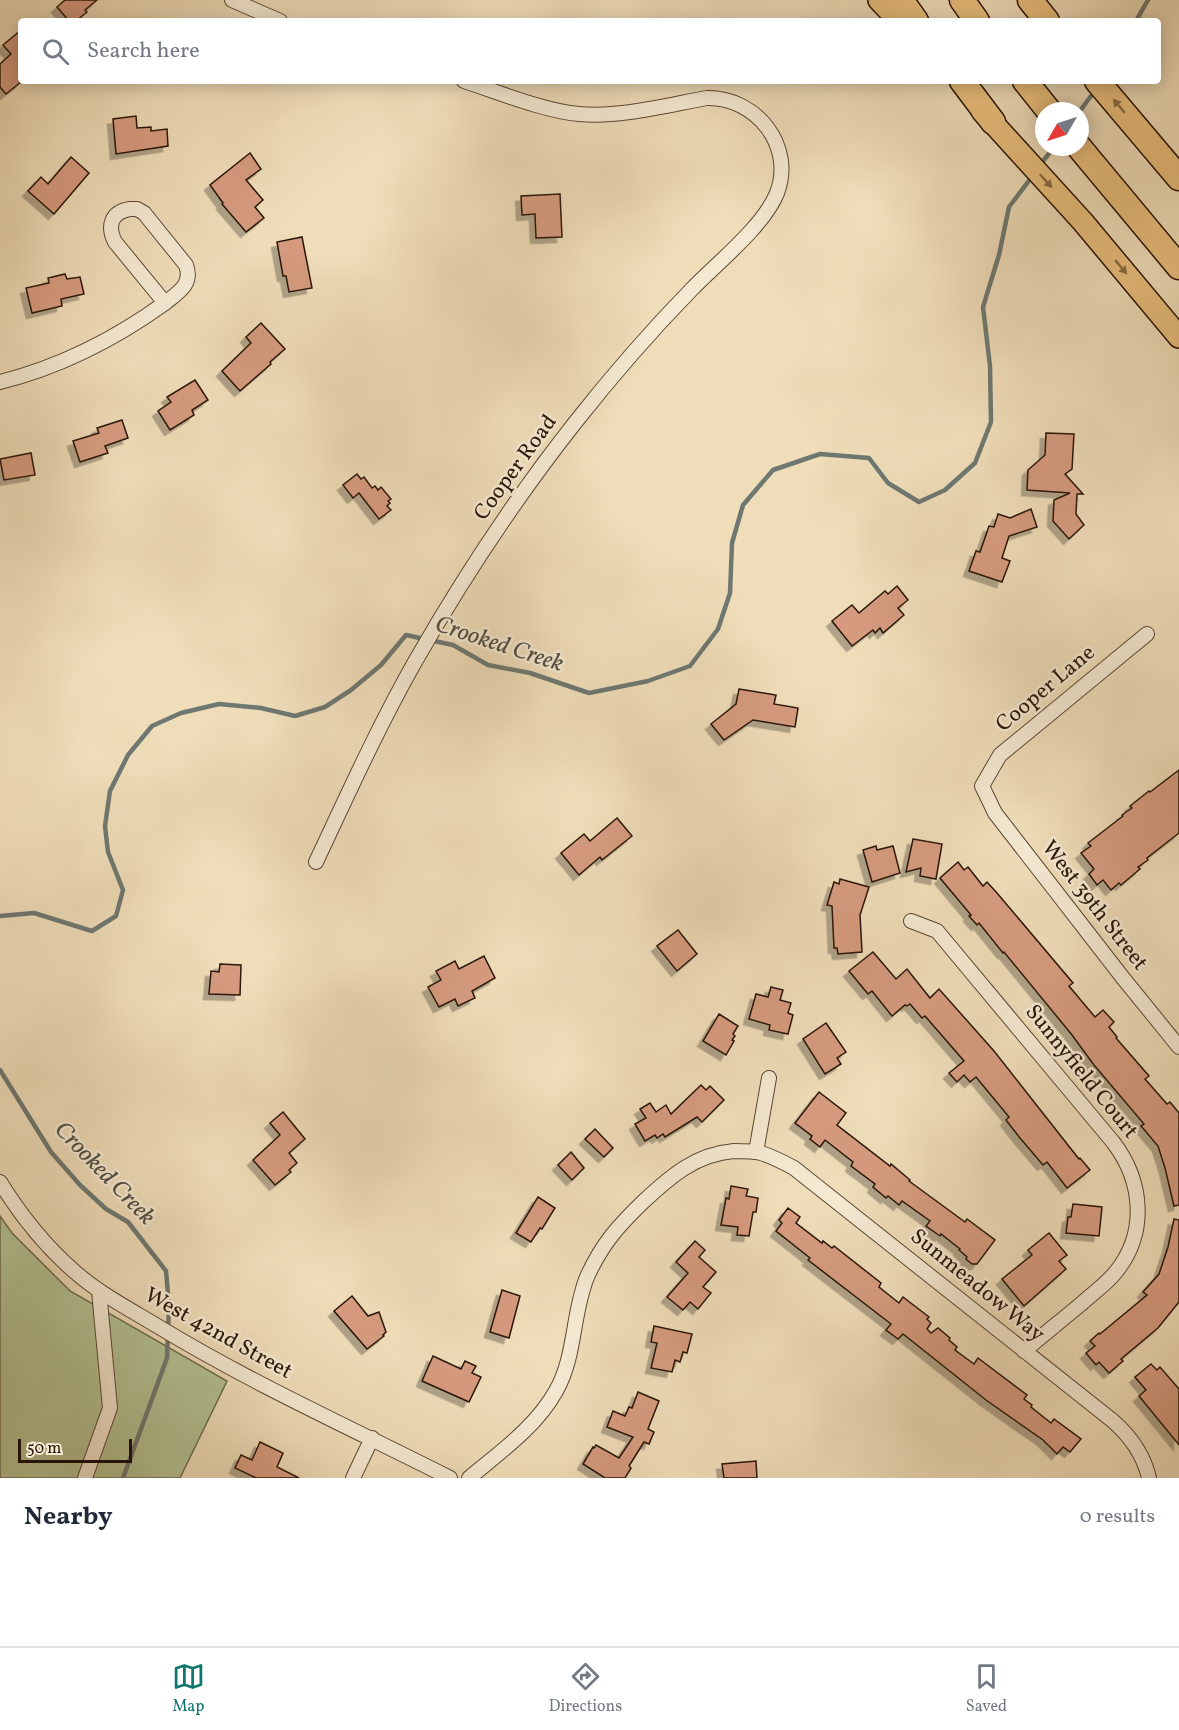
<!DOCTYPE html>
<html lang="en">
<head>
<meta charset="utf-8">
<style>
  :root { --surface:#fff; --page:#f2f2f3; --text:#1f2937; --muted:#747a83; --line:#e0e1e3; --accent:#0f766e }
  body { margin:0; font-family:Vollkorn,serif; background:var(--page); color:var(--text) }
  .compass { position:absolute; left:1035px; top:102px; width:54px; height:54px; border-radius:50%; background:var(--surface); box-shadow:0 3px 15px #0003; rotate:231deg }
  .scale { position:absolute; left:18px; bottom:15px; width:114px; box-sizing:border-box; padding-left:6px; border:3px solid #291507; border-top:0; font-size:16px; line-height:21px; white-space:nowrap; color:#291507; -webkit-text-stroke:4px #f5e9d2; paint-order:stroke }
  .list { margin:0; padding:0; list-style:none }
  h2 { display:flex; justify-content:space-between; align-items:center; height:78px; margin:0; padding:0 24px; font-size:26px }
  h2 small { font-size:20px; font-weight:400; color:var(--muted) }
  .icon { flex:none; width:33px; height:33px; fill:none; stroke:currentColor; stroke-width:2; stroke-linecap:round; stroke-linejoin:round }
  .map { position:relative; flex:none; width:1179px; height:1478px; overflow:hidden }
  .search { position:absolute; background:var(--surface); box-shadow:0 3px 15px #0003; left:18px; right:18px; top:18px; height:66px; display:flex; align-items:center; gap:15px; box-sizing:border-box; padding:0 21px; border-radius:6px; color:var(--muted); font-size:22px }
  .sheet { height:168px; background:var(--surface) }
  nav { display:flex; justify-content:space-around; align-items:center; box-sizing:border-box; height:84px; border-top:2px solid var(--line); background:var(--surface); font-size:16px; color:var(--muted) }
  nav a { display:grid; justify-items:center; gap:3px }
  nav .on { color:var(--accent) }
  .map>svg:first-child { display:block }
  .green { fill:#b3c294; stroke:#6e6c4e; stroke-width:1.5 }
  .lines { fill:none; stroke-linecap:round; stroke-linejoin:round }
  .stream { stroke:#6e7871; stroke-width:4.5 }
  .building { fill:#d69b7f; stroke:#291507; stroke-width:1.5; filter:url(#shadow) }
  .street-casing { stroke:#5a4734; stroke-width:16 }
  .primary-casing { stroke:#291507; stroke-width:24 }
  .highway-casing { stroke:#291507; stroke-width:27 }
  .street { stroke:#f5e9d2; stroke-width:14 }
  .primary { stroke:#e8be7c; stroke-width:21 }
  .highway { stroke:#e8be7c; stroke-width:24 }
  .oneway { fill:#886a42 }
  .labels { text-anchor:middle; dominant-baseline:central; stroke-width:5; stroke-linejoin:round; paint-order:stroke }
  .street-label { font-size:22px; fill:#291507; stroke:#f5e9d2 }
  .water-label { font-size:24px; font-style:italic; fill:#514f45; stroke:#f5e9d2 }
</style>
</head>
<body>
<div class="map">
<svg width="1179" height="1478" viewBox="0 0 1179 1478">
  <defs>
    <filter id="shadow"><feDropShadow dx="-5.5" dy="5.5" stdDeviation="0" flood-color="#0004"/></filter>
  </defs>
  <rect width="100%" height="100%" fill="#efddb9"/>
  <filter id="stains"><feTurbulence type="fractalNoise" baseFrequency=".00333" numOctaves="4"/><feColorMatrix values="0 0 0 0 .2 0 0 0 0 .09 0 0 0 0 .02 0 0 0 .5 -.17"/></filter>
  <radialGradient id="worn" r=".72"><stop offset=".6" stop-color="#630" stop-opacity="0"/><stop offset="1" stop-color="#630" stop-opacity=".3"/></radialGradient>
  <!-- green -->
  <polygon class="green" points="0,1216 12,1233 70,1291 227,1381 180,1478 0,1478"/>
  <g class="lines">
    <!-- stream -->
    <g class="stream">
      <polyline points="1136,21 1148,0"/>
      <polyline points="1080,111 1096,89"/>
      <polyline points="1040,165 1054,147"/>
      <polyline points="0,916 34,913 92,931 116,916 123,890 108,852 105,826 110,791 128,755 152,726 181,713 219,704 261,708 295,716 325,707 351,690 381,665 406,635 453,645 488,665 530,673 589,693 648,681 690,666 718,629 730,593 732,543 743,505 773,470 820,454 869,458 888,483 919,502 945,490 975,463 991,422 990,366 983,307 999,255 1009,207 1034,174"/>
      <polyline points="0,1070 51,1152 80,1185 106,1209 128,1222 166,1271 169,1305 167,1358 123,1478"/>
    </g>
  </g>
  <!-- building -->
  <g class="building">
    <polygon points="65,0 97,0 85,10 87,12 76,21 69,21 57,7"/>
    <polygon points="21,30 21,82 6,94 0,87 0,64 11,54 3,45"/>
    <polygon points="136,116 137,128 151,127 151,131 167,129 168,146 116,154 113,119"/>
    <polygon points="250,153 261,169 246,180 263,200 255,207 264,218 246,232 222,204 223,203 210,185"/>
    <polygon points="71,157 89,173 54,214 28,191 41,177 48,184"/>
    <polygon points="560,194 562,237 536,238 535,214 522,215 521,196"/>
    <polygon points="302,237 312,288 289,292 286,276 283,276 277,242"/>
    <polygon points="65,274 67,279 80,277 84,294 61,299 62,306 32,313 26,288 49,283 48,278"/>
    <polygon points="261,323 285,349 270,362 271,364 240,391 222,371 251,343 246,337"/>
    <polygon points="195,380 208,400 192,410 194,415 170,430 158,411 171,402 167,397"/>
    <polygon points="122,420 128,438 105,446 108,453 80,462 73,441 99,433 97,428"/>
    <polygon points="1046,433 1074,434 1072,469 1065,474 1083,494 1077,494 1076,514 1084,525 1069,539 1053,521 1054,500 1070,493 1027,490 1028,470 1045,455"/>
    <polygon points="31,453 35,475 4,480 0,459"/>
    <polygon points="357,474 361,479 364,477 372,488 375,486 378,490 381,487 391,499 388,501 390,503 387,506 391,510 379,519 359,493 353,498 343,485"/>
    <polygon points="1031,509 1037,527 1009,536 1002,558 1010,561 1002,582 969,571 976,551 980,552 989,526 994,527 998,514 1010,518"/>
    <polygon points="897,586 908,600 898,608 904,615 883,633 880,628 875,633 873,630 852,646 832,621 852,605 859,613 885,591 888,594"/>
    <polygon points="739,689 776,695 774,704 798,708 795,727 753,720 724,740 711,724 736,704"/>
    <polygon points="1179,770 1179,833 1147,858 1148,860 1138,867 1140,869 1121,885 1119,883 1111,890 1103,880 1097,885 1089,874 1094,869 1081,853 1091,846 1088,843 1123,816 1122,815 1132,808 1130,806 1149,791 1150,792"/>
    <polygon points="617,818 632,836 602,860 600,857 579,875 561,853 584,834 590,841"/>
    <polygon points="913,839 942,844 936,879 920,876 921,868 906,872"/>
    <polygon points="876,846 877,850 893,846 900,873 872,882 863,850"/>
    <polygon points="958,862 964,870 968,867 983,886 987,882 997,893 1073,983 1069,986 1095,1017 1103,1010 1114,1022 1109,1027 1117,1037 1116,1038 1149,1076 1145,1079 1167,1104 1170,1102 1179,1113 1179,1205 1174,1206 1165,1168 1158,1146 1141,1126 1144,1124 1094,1065 1072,1035 1004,952 1003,953 979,923 977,925 969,916 971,915 940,878"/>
    <polygon points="840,879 869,887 860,915 862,952 838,954 837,948 834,948 832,906 827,905 834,882 839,884"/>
    <polygon points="678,930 697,954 677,971 657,946"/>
    <polygon points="873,952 896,979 907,969 930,998 939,989 994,1051 1079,1159 1080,1158 1090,1170 1067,1188 1047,1162 1043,1165 1020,1138 1006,1120 1009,1117 976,1077 970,1082 964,1075 957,1082 949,1073 964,1061 925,1016 922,1018 910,1004 907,1006 905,1005 892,1016 872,991 868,994 849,971"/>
    <polygon points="484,956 495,978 472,991 475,998 458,1006 455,999 439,1007 428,987 441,980 436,971 455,961 459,969"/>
    <polygon points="220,964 241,965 240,995 209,994 211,971 219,972"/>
    <polygon points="771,987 783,990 780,1000 791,1003 788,1013 793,1015 788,1034 769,1030 770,1025 749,1019 756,994 768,997"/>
    <polygon points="719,1014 738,1026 733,1034 735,1036 732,1040 734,1041 726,1055 703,1041"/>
    <polygon points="826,1023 846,1052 837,1058 841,1064 825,1074 803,1039"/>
    <polygon points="701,1085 706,1090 710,1086 724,1100 702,1122 697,1117 665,1137 663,1134 657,1138 655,1135 645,1141 635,1124 646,1118 640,1109 650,1103 656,1112 666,1105 671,1114"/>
    <polygon points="819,1092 846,1113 837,1125 890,1166 891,1164 910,1180 909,1181 965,1222 967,1219 995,1240 977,1264 972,1264 966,1259 967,1257 959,1250 960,1249 941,1234 940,1236 926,1226 930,1221 902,1201 899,1205 888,1196 886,1198 873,1187 875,1184 851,1166 853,1162 825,1140 820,1147 810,1139 812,1136 795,1123"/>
    <polygon points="283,1112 305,1139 289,1153 297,1163 289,1170 291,1172 275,1185 253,1160 280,1135 270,1123"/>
    <polygon points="595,1129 613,1148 604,1157 585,1139"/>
    <polygon points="571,1152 584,1168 572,1180 558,1165"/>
    <polygon points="731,1186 748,1189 746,1196 758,1198 756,1212 753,1212 749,1236 737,1235 738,1227 721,1225 726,1198 729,1199"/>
    <polygon points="538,1197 555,1208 542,1229 540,1228 531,1242 516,1233"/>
    <polygon points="1073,1204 1102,1207 1099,1236 1066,1233 1068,1217 1071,1217"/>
    <polygon points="788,1208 800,1217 796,1223 822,1243 823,1241 832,1248 834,1246 881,1283 879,1287 899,1303 903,1297 929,1317 927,1319 931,1323 927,1329 931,1333 938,1328 950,1338 949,1340 957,1347 955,1350 974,1364 978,1358 1027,1395 1024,1399 1032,1405 1031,1407 1051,1423 1054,1419 1081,1439 1070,1452 1063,1447 1057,1454 1043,1440 986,1400 903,1334 898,1339 886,1330 891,1324 808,1260 810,1258 776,1231 782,1223 779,1220"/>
    <polygon points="1174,1219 1179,1220 1179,1302 1158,1328 1121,1359 1123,1361 1109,1373 1099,1362 1096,1365 1086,1353 1095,1346 1090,1341 1099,1333 1100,1334 1147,1295 1143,1292 1159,1274 1168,1247"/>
    <polygon points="1049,1233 1067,1255 1059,1261 1066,1269 1024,1306 1002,1279 1032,1255 1028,1250"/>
    <polygon points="695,1241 705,1250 699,1257 716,1272 703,1287 711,1293 698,1309 690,1302 683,1310 667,1297 688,1273 676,1262"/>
    <polygon points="502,1290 520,1296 509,1338 490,1332"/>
    <polygon points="352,1296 368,1316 379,1312 386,1332 383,1335 384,1336 367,1349 334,1311"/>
    <polygon points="654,1326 692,1334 687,1353 683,1352 680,1362 675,1360 672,1372 651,1368 657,1343 651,1342"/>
    <polygon points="433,1356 461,1369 465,1361 476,1366 472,1373 481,1377 469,1402 422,1381"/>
    <polygon points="1151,1364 1157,1370 1160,1367 1179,1389 1179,1445 1139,1396 1146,1390 1135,1377"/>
    <polygon points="638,1392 659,1401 648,1429 654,1432 649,1444 644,1442 629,1466 631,1468 625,1478 605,1478 583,1464 593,1447 594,1448 596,1445 619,1458 633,1437 607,1427 613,1411 625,1416 629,1407 632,1408"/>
    <polygon points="260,1442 283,1453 277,1467 299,1478 256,1478 235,1468 241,1455 252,1460"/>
    <polygon points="756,1461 757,1478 724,1478 722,1464"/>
  </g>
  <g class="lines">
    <!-- street casing -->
    <g class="street-casing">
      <g id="street">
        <polyline points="232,0 280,21"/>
        <path d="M130 209H137L144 213 186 265C193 284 179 292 165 303L115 242C107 226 111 212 130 209Z"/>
        <path d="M0 382C60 367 115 339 165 303"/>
        <polyline points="1147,634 1000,755 982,786 995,813 1123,978 1179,1047"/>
        <path d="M316 862C348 794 379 725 416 660 463 578 515 499 574 424 611 377 650 332 691 290 716 264 764 226 777 193 795 146 756 97 707 98 668 105 619 118 579 114 544 111 498 92 464 81"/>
        <path d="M911 921 937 931 1113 1142C1143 1181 1148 1233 1115 1273 1105 1285 1092 1294 1081 1304 1062 1320 1043 1335 1024 1351"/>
        <polyline points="756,1152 769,1078"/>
        <path d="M0 1182C21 1216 45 1246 75 1272 100 1294 131 1310 159 1327 253 1384 353 1429 450 1478"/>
        <polyline points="85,1478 110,1408 99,1291"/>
        <polyline points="353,1478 372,1438"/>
        <path d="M469 1478C500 1452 536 1427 556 1391 576 1356 572 1314 587 1277 602 1244 618 1226 644 1201 671 1176 696 1154 734 1151 742 1151 753 1151 761 1153 773 1157 783 1162 794 1168L1113 1421C1130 1436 1144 1456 1149 1478"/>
      </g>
    </g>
    <!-- primary casing -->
    <g class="primary-casing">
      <g id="primary">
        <polyline points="879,0 899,21"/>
        <polyline points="982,111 1083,222 1179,337"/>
      </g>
    </g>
    <!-- highway casing -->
    <g class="highway-casing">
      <g id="highway">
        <polyline points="901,0 916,21"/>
        <polyline points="962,0 977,21"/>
        <polyline points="1030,0 1047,21"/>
        <polyline points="962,81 993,122"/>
        <polyline points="1025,81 1049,111"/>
        <polyline points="1097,81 1179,178"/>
        <polyline points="1079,147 1179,267"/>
      </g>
    </g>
    <!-- street -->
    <use href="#street" class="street"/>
    <!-- primary -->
    <use href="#primary" class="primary"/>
    <!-- highway -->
    <use href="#highway" class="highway"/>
  </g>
  <!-- one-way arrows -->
  <defs><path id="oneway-solid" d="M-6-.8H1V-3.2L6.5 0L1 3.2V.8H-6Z" transform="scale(1.5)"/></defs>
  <g class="oneway">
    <use href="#oneway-solid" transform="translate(1119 106) rotate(-130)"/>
    <use href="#oneway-solid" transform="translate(1046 181) rotate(48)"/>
    <use href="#oneway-solid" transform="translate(1121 267) rotate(50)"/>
  </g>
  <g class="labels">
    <!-- street labels -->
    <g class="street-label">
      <text transform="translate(516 468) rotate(-54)">Cooper Road</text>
      <text transform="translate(1046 689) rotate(-40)">Cooper Lane</text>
      <text transform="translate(1094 906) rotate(52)">West 39th Street</text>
      <text transform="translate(1081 1072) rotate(51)">Sunnyfield Court</text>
      <text transform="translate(977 1286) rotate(39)">Sunmeadow Way</text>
      <text transform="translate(218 1334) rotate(29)">West 42nd Street</text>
    </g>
    <!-- water labels -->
    <g class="water-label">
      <text transform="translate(499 645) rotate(18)">Crooked Creek</text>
      <text transform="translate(104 1174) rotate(46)">Crooked Creek</text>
    </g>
  </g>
  <rect width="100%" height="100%" filter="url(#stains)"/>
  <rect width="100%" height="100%" fill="url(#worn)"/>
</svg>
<svg class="compass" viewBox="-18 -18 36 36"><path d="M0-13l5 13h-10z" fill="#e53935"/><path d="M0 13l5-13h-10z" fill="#747a83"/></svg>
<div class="scale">50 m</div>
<div class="search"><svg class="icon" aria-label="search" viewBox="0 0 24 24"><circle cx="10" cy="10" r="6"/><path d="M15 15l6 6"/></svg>Search here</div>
</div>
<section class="sheet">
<h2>Nearby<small>0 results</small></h2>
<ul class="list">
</ul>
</section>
<nav>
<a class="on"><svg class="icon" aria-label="map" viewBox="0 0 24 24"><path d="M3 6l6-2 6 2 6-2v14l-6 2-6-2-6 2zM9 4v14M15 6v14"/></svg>Map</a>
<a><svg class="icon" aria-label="directions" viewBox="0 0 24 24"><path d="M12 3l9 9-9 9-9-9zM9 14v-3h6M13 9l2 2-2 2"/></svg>Directions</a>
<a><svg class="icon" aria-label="saved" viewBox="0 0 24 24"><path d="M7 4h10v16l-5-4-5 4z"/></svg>Saved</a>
</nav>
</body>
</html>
